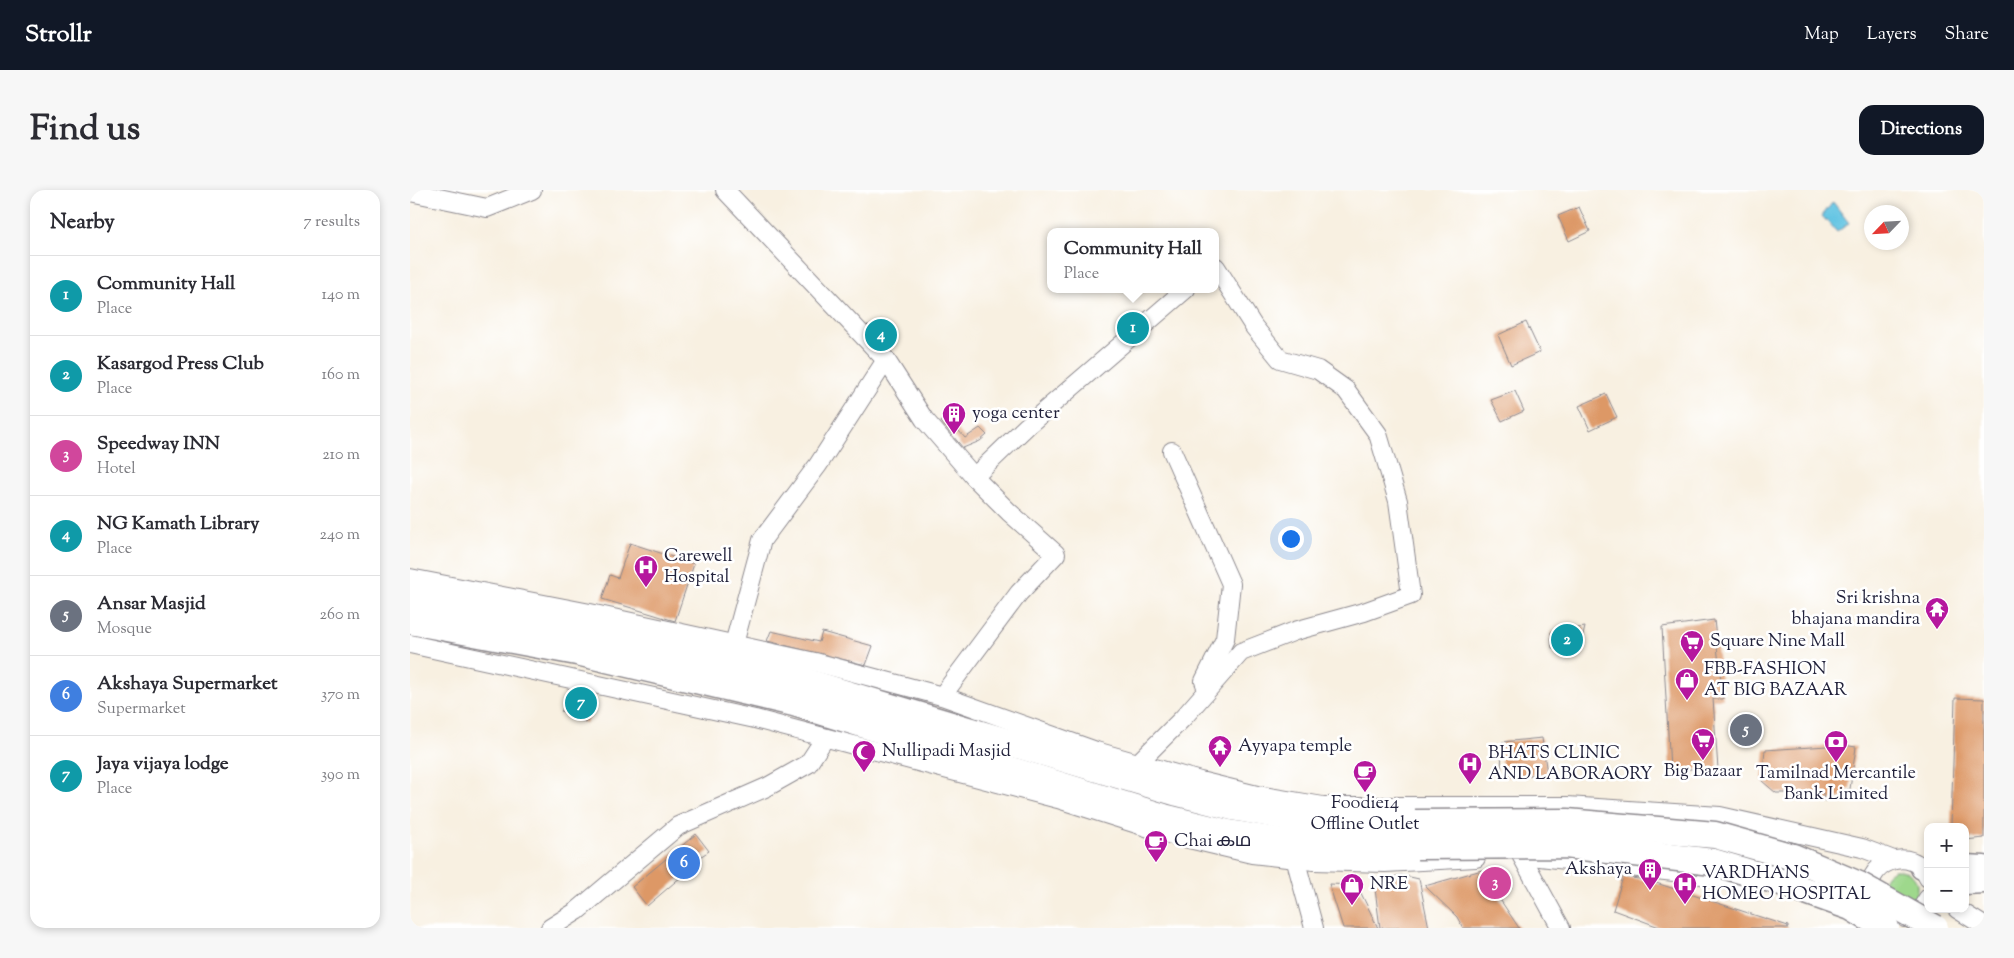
<!DOCTYPE html>
<html lang="en">
<head>
<meta charset="utf-8">
<style>
  :root { --surface:#fff; --page:#f7f7f7; --text:#2b2b33; --muted:#7c7c81; --line:#e1e1e2; --accent:#111827 }
  body { margin:0; font-family:"Sorts Mill Goudy","Noto Sans Malayalam",serif; background:var(--page); color:var(--text) }
  .controls { position:absolute; right:15px; bottom:15px; display:grid; overflow:hidden; border-radius:10px; box-shadow:0 2px 8px #0003 }
  .controls button { width:45px; height:45px; display:grid; place-items:center; padding:0; border:0; border-bottom:1px solid var(--line); background:var(--surface); color:var(--text); font:25px sans-serif }
  .compass { position:absolute; left:1454px; top:15px; width:45px; height:45px; border-radius:50%; background:var(--surface); box-shadow:0 2px 8px #0003; rotate:245deg }
  .you { position:absolute; left:880px; top:348px; width:18px; height:18px; margin:-12px; border:4px solid #fff; border-radius:50%; background:#1a73e8; box-shadow:0 0 0 8px #1a73e833 }
  .badge { display:grid; place-items:center; width:32px; height:32px; border-radius:50%; background:var(--accent); color:#fff; font-size:16px; font-weight:700 }
  .pin { position:absolute; translate:-50% -50%; border:2px solid #fff; box-shadow:0 1px 5px #0006 }
  .popup { position:absolute; left:637px; top:38px; width:172px; height:65px; box-sizing:border-box; display:grid; place-content:center; border-radius:10px; background:var(--surface); filter:drop-shadow(0 1px 4px #0005); font-size:16px; white-space:nowrap; color:var(--muted) }
  .popup b { font-size:19px; color:var(--text) }
  .popup::after { content:''; position:absolute; left:50%; top:100%; margin-left:-10px; border:10px solid transparent; border-top-color:var(--surface) }
  .list { margin:0; padding:0; list-style:none }
  h2 { display:flex; justify-content:space-between; align-items:center; height:65px; margin:0; padding:0 20px; font-size:21px }
  h2 small { font-size:16px; font-weight:400; color:var(--muted) }
  .list li { display:grid; grid-template-columns:32px 1fr auto; gap:15px; align-items:center; box-sizing:border-box; height:80px; padding:0 20px; border-top:1px solid var(--line) }
  .list b { display:block; font-size:19px; white-space:nowrap }
  .list p { margin:0; font-size:16px; white-space:nowrap; color:var(--muted) }
  .list em { font-size:16px; font-style:normal; color:var(--muted) }
  .map { position:relative; flex:none; width:1574px; height:738px; overflow:hidden; border-radius:15px }
  header { display:flex; align-items:center; gap:30px; box-sizing:border-box; height:70px; padding:0 25px; background:var(--accent); color:#fff }
  header strong { font-size:24px }
  nav { display:flex; gap:28px; margin-inline-start:auto; font-size:18px }
  .intro { display:flex; align-items:center; justify-content:space-between; box-sizing:border-box; height:120px; padding:0 30px }
  h1 { margin:0; font-size:35px }
  .button { padding:12px 22px; border-radius:15px; background:var(--accent); color:#fff; font-size:18px; font-weight:700 }
  main { display:flex; gap:30px; padding:0 30px }
  aside { flex:1; background:var(--surface); border-radius:15px; box-shadow:0 2px 8px #0003 }
  .map>svg:first-child { display:block }
  .green { fill:#9ed88c; stroke:#607d64 }
  .water { fill:#64c5e3; stroke:#43748f }
  .building { fill:#dd9866 }
  .lines { fill:none; stroke-linecap:round; stroke-linejoin:round }
  .minor-casing { stroke:#8d898e; stroke-width:20 }
  .major-casing { stroke:#8d898e; stroke-width:25 }
  .highway-casing { stroke:#8d898e; stroke-width:29 }
  .minor { stroke:#fff; stroke-width:18 }
  .major { stroke:#fff; stroke-width:22 }
  .highway { stroke:#fff; stroke-width:26 }
  .highway-bridge-casing { stroke:#8d898e; stroke-width:29; stroke-linecap:butt }
  .highway-bridge { stroke:#fff; stroke-width:26 }
  .labels { text-anchor:middle; dominant-baseline:central; stroke-width:5; stroke-linejoin:round; paint-order:stroke }
  .poi-label { font-size:18px; fill:#22223b; stroke:#fff; text-anchor:start }
</style>
</head>
<body>
<header>
<strong>Strollr</strong>
<nav><a>Map</a><a>Layers</a><a>Share</a></nav>
</header>
<div class="intro"><h1>Find us</h1><a class="button">Directions</a></div>
<main>
<aside>
<h2>Nearby<small>7 results</small></h2>
<ul class="list">
<li><span class="badge" style="background:#0f9aa8">1</span><div><b>Community Hall</b><p>Place</p></div><em>140 m</em></li>
<li><span class="badge" style="background:#0f9aa8">2</span><div><b>Kasargod Press Club</b><p>Place</p></div><em>160 m</em></li>
<li><span class="badge" style="background:#d1479c">3</span><div><b>Speedway INN</b><p>Hotel</p></div><em>210 m</em></li>
<li><span class="badge" style="background:#0f9aa8">4</span><div><b>NG Kamath Library</b><p>Place</p></div><em>240 m</em></li>
<li><span class="badge" style="background:#6b7280">5</span><div><b>Ansar Masjid</b><p>Mosque</p></div><em>260 m</em></li>
<li><span class="badge" style="background:#3f7fe0">6</span><div><b>Akshaya Supermarket</b><p>Supermarket</p></div><em>370 m</em></li>
<li><span class="badge" style="background:#0f9aa8">7</span><div><b>Jaya vijaya lodge</b><p>Place</p></div><em>390 m</em></li>
</ul>
</aside>
<div class="map">
<svg width="1574" height="738" viewBox="0 0 1574 738">
  <rect width="100%" height="100%" fill="#fff"/>
  <filter id="ink" filterUnits="userSpaceOnUse"><feTurbulence type="fractalNoise" baseFrequency=".02" numOctaves="2"/><feDisplacementMap in="SourceGraphic" scale="10" xChannelSelector="R" yChannelSelector="G"/><feConvolveMatrix kernelMatrix="1 2 1 2 8 2 1 2 1" color-interpolation-filters="sRGB"/></filter>
  <filter id="wash" filterUnits="userSpaceOnUse"><feTurbulence type="fractalNoise" baseFrequency=".0096" numOctaves="4" result="noise"/><feDisplacementMap in="SourceGraphic" scale="20" xChannelSelector="R" yChannelSelector="G"/><feGaussianBlur stdDeviation="1.12" result="paint"/><feColorMatrix in="noise" values="0 0 0 0 0 0 0 0 0 0 0 0 0 0 0 0 0 1.4 0 .05"/><feComposite in="paint" operator="in"/></filter>
  <g filter="url(#wash)">
    <rect width="100%" height="100%" fill="#f8f0e1"/>
    <!-- green -->
    <path class="green" d="M1484 680C1504 679 1513 694 1503 711L1471 694 1476 685Z"/>
    <!-- water -->
    <polygon class="water" points="1423,12 1439,33 1427,42 1412,26"/>
    <g id="blocks">
      <!-- building -->
      <g class="building">
        <polygon points="1169,17 1180,41 1159,51 1148,26"/>
        <polygon points="1116,132 1130,162 1101,175 1088,145"/>
        <polygon points="457,135 479,137 472,149"/>
        <polygon points="1105,201 1114,221 1092,231 1081,210"/>
        <polygon points="1196,204 1207,227 1180,240 1169,216"/>
        <polygon points="536,226 555,248 570,238 577,245 570,251 553,258 531,232"/>
        <polygon points="220,353 284,374 265,431 192,409 200,385 208,388"/>
        <polygon points="1304,430 1313,509 1303,509 1308,579 1260,579 1252,437"/>
        <polygon points="1175,437 1170,458 1142,458 1141,442"/>
        <polygon points="361,441 409,452 412,442 463,456 456,475 357,451"/>
        <polygon points="177,503 182,504 184,520 176,533 151,521 166,506"/>
        <polygon points="1545,508 1574,509 1574,648 1555,650 1555,637 1541,637"/>
        <polygon points="1132,548 1137,584 1091,587 1092,552"/>
        <polygon points="1433,555 1446,557 1440,599 1435,600 1436,607 1414,611 1413,603 1366,603 1352,591 1355,560"/>
        <polygon points="286,644 299,661 284,671 288,678 281,682 279,680 237,716 222,697"/>
        <polygon points="1072,680 1102,698 1087,705 1109,738 1053,738 1047,727 1015,696"/>
        <polygon points="991,685 1009,689 1019,738 970,738 964,691"/>
        <polygon points="1213,687 1237,690 1378,736 1378,738 1252,738 1203,720"/>
        <polygon points="919,694 947,695 968,738 933,738"/>
      </g>
    </g>
  </g>
  <g filter="url(#ink)">
    <use href="#blocks" fill-opacity="0" stroke="#8d898e" stroke-width="1"/>
    <g class="lines">
      <!-- minor casing -->
      <g class="minor-casing">
        <g id="minor">
          <polyline points="315,0 476,170"/>
          <polyline points="0,2 77,18 122,0"/>
          <polyline points="762,261 821,394 815,449 794,491 797,499"/>
          <polyline points="0,388 180,423 405,472 532,506 686,561 790,591 847,605 913,616 1157,616 1310,626 1452,658 1481,669"/>
          <polyline points="0,454 345,529 648,609 758,644 842,664 904,671 975,673 1066,668"/>
          <polyline points="324,454 352,350 408,275 476,170 514,229 564,287"/>
          <polyline points="532,506 609,403 646,364 599,322 564,287 617,236 776,99"/>
          <polyline points="728,573 773,528 831,462 885,441 954,422 1001,405 988,311 968,244 936,200 908,180 870,169 844,137 806,77"/>
          <polyline points="1111,665 1151,738"/>
          <polyline points="1112,665 1300,686 1341,695"/>
          <polyline points="885,668 904,738"/>
          <path d="M1462 709C1449 673 1504 652 1518 688"/>
          <polyline points="1547,719 1574,736"/>
          <polyline points="1495,728 1510,721 1518,708"/>
          <polyline points="140,738 167,721 268,636 357,597 398,574 415,548"/>
        </g>
      </g>
      <!-- major casing -->
      <g class="major-casing">
        <g id="major">
          <polyline points="1555,676 1574,677"/>
          <polyline points="1512,678 1518,677"/>
          <polyline points="1555,693 1574,692"/>
        </g>
      </g>
      <!-- highway casing -->
      <g class="highway-casing">
        <g id="highway">
          <polyline points="0,407 180,441 387,489 768,603 822,617 910,633 1005,633"/>
          <polyline points="0,431 167,462 384,513 754,627 819,643 910,658 1007,656"/>
        </g>
      </g>
      <!-- minor -->
      <use href="#minor" class="minor"/>
      <!-- major -->
      <use href="#major" class="major"/>
      <!-- highway -->
      <use href="#highway" class="highway"/>
      <!-- highway-bridge casing -->
      <g class="highway-bridge-casing">
        <g id="highway-bridge">
          <polyline points="1005,633 1157,632 1305,645 1383,667 1449,695 1525,738"/>
          <polyline points="1007,656 1155,655 1303,672 1371,692 1441,717 1476,738"/>
        </g>
      </g>
      <!-- highway-bridge -->
      <use href="#highway-bridge" class="highway-bridge"/>
    </g>
  </g>
  <!-- icons -->
  <defs>
    <g id="building-pin" transform="scale(1.25)"><path d="M0 17L-7.5 6A9.5 9.5 0 1 1 7.5 6Z" fill="#b5179e" stroke="#fff"/><path d="M-4-6H4V6H1V3H-1V6H-4ZM-2.5-4.3h1.7v1.8h-1.7ZM.8-4.3h1.7v1.8H.8ZM-2.5-1h1.7V.8h-1.7ZM.8-1h1.7V.8H.8Z" fill="#fff"/></g>
    <g id="hospital-pin" transform="scale(1.25)"><path d="M0 17L-7.5 6A9.5 9.5 0 1 1 7.5 6Z" fill="#b5179e" stroke="#fff"/><path d="M-5-5h3v3.5h4V-5h3V5h-3V1.5h-4V5h-3Z" fill="#fff"/></g>
    <g id="temple-pin" transform="scale(1.25)"><path d="M0 17L-7.5 6A9.5 9.5 0 1 1 7.5 6Z" fill="#b5179e" stroke="#fff"/><path d="M0-6L5-2H3V0L6.5 2.5H4V6H1.5V3h-3V6H-4V2.5H-6.5L-3 0V-2H-5Z" fill="#fff"/></g>
    <g id="supermarket-pin" transform="scale(1.25)"><path d="M0 17L-7.5 6A9.5 9.5 0 1 1 7.5 6Z" fill="#b5179e" stroke="#fff"/><path d="M-6-5.5h2.5l.6 2H6L4.5 2H-2.5L-4.4-4H-6ZM-1.5 3.2a1.3 1.3 0 1 0 .1 0ZM3 3.2a1.3 1.3 0 1 0 .1 0Z" fill="#fff"/></g>
    <g id="shop-pin" transform="scale(1.25)"><path d="M0 17L-7.5 6A9.5 9.5 0 1 1 7.5 6Z" fill="#b5179e" stroke="#fff"/><path d="M-5-2.5h2.3a2.7 3.5 0 0 1 5.4 0H5L5.5 6h-11ZM-1.5-2.5h3a1.5 2.3 0 0 0-3 0Z" fill="#fff"/></g>
    <g id="bank-pin" transform="scale(1.25)"><path d="M0 17L-7.5 6A9.5 9.5 0 1 1 7.5 6Z" fill="#b5179e" stroke="#fff"/><path d="M-6-4H6V4H-6ZM0-2.3a2.3 2.3 0 1 0 0 4.6a2.3 2.3 0 1 0 0-4.6Z" fill="#fff"/></g>
    <g id="mosque-pin" transform="scale(1.25)"><path d="M0 17L-7.5 6A9.5 9.5 0 1 1 7.5 6Z" fill="#b5179e" stroke="#fff"/><path d="M3.5-4.9A6 6 0 1 0 3.5 4.9A5 5 0 1 1 3.5-4.9Z" fill="#fff"/></g>
    <g id="cafe-pin" transform="scale(1.25)"><path d="M0 17L-7.5 6A9.5 9.5 0 1 1 7.5 6Z" fill="#b5179e" stroke="#fff"/><path d="M-5.5-4.5H6V0H3Q3 3.5 0 3.5H-2.5Q-5.5 3.5-5.5 0ZM3-3.2v2h1.7v-2ZM-6 4.5H4V6H-6Z" fill="#fff"/></g>
  </defs>
  <g fill-rule="evenodd">
    <use href="#building-pin" x="544" y="224"/>
    <use href="#hospital-pin" x="236" y="377"/>
    <use href="#temple-pin" x="1527" y="419"/>
    <use href="#supermarket-pin" x="1282" y="452"/>
    <use href="#shop-pin" x="1277" y="490"/>
    <use href="#supermarket-pin" x="1293" y="550"/>
    <use href="#bank-pin" x="1426" y="552"/>
    <use href="#temple-pin" x="810" y="557"/>
    <use href="#mosque-pin" x="454" y="562"/>
    <use href="#hospital-pin" x="1060" y="574"/>
    <use href="#cafe-pin" x="955" y="582"/>
    <use href="#cafe-pin" x="746" y="652"/>
    <use href="#building-pin" x="1240" y="680"/>
    <use href="#hospital-pin" x="1275" y="694"/>
    <use href="#shop-pin" x="942" y="695"/>
  </g>
  <g class="labels">
    <!-- poi labels -->
    <g class="poi-label">
      <text x="562" y="224">yoga center</text>
      <text x="254" y="367">Carewell<tspan x="254" dy="21">Hospital</tspan></text>
      <text x="1510" y="409" text-anchor="end">Sri krishna<tspan x="1510" dy="21">bhajana mandira</tspan></text>
      <text x="1300" y="452">Square Nine Mall</text>
      <text x="1294" y="480">FBB-FASHION<tspan x="1294" dy="21">AT BIG BAZAAR</tspan></text>
      <text x="828" y="557">Ayyapa temple</text>
      <text x="472" y="562">Nullipadi Masjid</text>
      <text x="1078" y="564">BHATS CLINIC<tspan x="1078" dy="21">AND LABORAORY</tspan></text>
      <text x="1293" y="582" text-anchor="middle">Big Bazaar</text>
      <text x="1426" y="584" text-anchor="middle">Tamilnad Mercantile<tspan x="1426" dy="21">Bank Limited</tspan></text>
      <text x="955" y="614" text-anchor="middle">Foodie14<tspan x="955" dy="21">Offline Outlet</tspan></text>
      <text x="764" y="652">Chai കഥ</text>
      <text x="1222" y="680" text-anchor="end">Akshaya</text>
      <text x="1292" y="684">VARDHANS<tspan x="1292" dy="21">HOMEO HOSPITAL</tspan></text>
      <text x="960" y="695">NRE</text>
    </g>
  </g>
</svg>
<div class="controls">
<button>+</button>
<button>−</button>
</div>
<svg class="compass" viewBox="-18 -18 36 36"><path d="M0-13l5 13h-10z" fill="#e53935"/><path d="M0 13l5-13h-10z" fill="#7c7c81"/></svg>
<div class="you"></div>
<div class="pin badge" style="left:723px;top:138px;background:#0f9aa8">1</div>
<div class="popup"><b>Community Hall</b>Place</div>
<div class="pin badge" style="left:1157px;top:450px;background:#0f9aa8">2</div>
<div class="pin badge" style="left:1085px;top:693px;background:#d1479c">3</div>
<div class="pin badge" style="left:471px;top:145px;background:#0f9aa8">4</div>
<div class="pin badge" style="left:1336px;top:540px;background:#6b7280">5</div>
<div class="pin badge" style="left:274px;top:673px;background:#3f7fe0">6</div>
<div class="pin badge" style="left:171px;top:513px;background:#0f9aa8">7</div>
</div>
</main>
</body>
</html>
